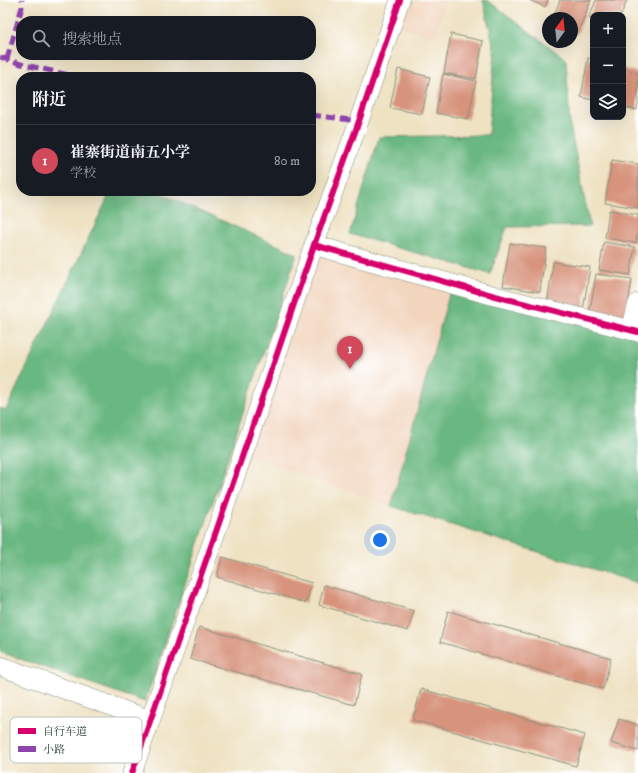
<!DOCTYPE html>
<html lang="zh">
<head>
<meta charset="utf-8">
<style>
  :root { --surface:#171b24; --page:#20242c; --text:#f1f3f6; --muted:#9ea1a6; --line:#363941; --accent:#d1495b }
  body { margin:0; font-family:"IM FELL DW Pica","Noto Serif SC",serif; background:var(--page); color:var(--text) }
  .controls { position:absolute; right:12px; top:12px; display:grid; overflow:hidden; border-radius:8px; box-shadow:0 4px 16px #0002 }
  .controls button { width:36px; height:36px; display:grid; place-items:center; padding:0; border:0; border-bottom:1px solid var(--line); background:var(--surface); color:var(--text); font:20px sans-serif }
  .compass { position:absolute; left:542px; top:12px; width:36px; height:36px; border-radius:50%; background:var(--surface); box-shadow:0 4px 16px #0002; rotate:15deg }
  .you { position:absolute; left:380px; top:540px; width:14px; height:14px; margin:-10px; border:3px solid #fff; border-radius:50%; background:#1a73e8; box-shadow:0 0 0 6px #1a73e833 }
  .badge { display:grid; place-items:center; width:26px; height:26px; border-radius:50%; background:var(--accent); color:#fff; font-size:13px; font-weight:700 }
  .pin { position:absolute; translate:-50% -33px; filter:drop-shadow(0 1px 2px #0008) }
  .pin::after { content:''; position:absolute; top:21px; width:14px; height:12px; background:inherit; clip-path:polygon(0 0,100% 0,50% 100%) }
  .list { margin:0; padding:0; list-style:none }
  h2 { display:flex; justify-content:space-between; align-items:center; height:52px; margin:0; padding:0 16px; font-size:17px }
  h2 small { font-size:13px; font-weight:400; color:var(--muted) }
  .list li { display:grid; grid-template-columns:26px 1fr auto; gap:12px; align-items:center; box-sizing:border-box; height:72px; padding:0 16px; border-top:1px solid var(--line) }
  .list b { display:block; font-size:15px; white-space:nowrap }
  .list p { margin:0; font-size:13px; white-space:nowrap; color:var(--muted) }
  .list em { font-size:13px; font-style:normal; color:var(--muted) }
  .icon { flex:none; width:22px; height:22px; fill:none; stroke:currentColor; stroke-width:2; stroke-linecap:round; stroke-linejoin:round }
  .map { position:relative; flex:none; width:638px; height:773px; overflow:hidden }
  .search { position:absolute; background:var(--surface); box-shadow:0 4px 16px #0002; left:16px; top:16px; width:300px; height:44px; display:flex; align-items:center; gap:10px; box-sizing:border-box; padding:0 14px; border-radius:16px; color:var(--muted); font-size:15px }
  .panel { position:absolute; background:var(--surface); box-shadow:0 4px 16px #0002; left:16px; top:72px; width:300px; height:124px; border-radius:16px }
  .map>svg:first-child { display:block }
  .built { fill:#f2d5bd }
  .forest { fill:#6ab881; stroke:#447a5a }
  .building { fill:#d7937c }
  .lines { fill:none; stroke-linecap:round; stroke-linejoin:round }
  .minor-casing { stroke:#87907c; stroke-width:20 }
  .minor { stroke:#fff; stroke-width:19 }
  .quiet { stroke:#8e44ad; stroke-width:5; stroke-dasharray:10 5; stroke-linecap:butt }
  .cycleway-casing { stroke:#fff; stroke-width:8 }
  .cycleway { stroke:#d6006c; stroke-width:6 }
  .key { fill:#fff; stroke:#bcc5c2; stroke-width:1 }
  .key-label { font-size:11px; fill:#1f3d34 }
</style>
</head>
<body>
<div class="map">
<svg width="638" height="773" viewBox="0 0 638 773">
  <rect width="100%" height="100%" fill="#fff"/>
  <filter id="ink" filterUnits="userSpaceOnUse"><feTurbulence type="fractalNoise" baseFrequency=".025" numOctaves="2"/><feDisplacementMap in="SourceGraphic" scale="8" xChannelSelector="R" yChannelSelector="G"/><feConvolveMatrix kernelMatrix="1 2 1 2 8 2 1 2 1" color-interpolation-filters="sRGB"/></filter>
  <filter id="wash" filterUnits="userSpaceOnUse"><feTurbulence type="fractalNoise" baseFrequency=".012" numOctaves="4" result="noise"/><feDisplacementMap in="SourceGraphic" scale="16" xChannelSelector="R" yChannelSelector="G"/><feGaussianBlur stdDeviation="0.9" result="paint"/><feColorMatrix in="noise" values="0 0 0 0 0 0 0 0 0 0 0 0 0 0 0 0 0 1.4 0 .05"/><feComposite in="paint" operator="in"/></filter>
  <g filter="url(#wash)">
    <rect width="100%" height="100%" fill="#efe2c3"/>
    <!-- built -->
    <g class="built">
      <polygon points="406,0 446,0 435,38 399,26"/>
      <polygon points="314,245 452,284 391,506 243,454"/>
    </g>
    <!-- forest -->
    <g class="forest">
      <polygon points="483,0 487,0 566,59 570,126 590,226 507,227 490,274 350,234 379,137 488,135 495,52"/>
      <polygon points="111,191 155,191 297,254 145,702 0,652 0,408 6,410"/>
      <polygon points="452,284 638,331 638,583 391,506"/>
    </g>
    <g id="blocks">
      <!-- building -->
      <g class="building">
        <polygon points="529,0 548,0 545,7"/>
        <polygon points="560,0 591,0 577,34 572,32 572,18 553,18"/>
        <polygon points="596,0 627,0 621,15 593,15 593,20 589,18"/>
        <polygon points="451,34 483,41 476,79 444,73"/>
        <polygon points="588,58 593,60 593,100 581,97"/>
        <polygon points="623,68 638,73 638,103 637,110 623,107"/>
        <polygon points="398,69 430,77 422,114 390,108"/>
        <polygon points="443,74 476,81 468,119 436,113"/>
        <polygon points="612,160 638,164 638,208 605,203"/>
        <polygon points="609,210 638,215 638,228 636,243 605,238"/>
        <polygon points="604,242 635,247 630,275 599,270"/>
        <polygon points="510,243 546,248 540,292 503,286"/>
        <polygon points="553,262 590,267 583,311 547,305"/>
        <polygon points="596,274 632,279 625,323 589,317"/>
        <polygon points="222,557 312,583 306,603 217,577"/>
        <polygon points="324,585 414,611 408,631 319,605"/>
        <polygon points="448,611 611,658 603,689 440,642"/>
        <polygon points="199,627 362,674 354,705 190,659"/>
        <polygon points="421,689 585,735 576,766 413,720"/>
        <polygon points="619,719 638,725 638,751 611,743"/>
      </g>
    </g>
  </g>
  <g filter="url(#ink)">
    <use href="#blocks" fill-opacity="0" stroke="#87907c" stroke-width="1"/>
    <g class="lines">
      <!-- minor casing -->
      <g class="minor-casing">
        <g id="minor">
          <polyline points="314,245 495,296 638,332"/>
          <polyline points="631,330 638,303"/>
          <polyline points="0,666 150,720"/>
          <polyline points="132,773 243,454 314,245 359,121 400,0"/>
        </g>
      </g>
      <!-- minor -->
      <use href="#minor" class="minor"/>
      <!-- quiet -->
      <g class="quiet">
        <polyline points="0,57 21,64 78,77"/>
        <polyline points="7,59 22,7 22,0"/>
        <polyline points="311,115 359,121"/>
      </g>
      <!-- cycleway casing -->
      <g class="cycleway-casing">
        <g id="cycleway">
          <polyline points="314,245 495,296 638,332"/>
          <polyline points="132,773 243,454 314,245 359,121 400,0"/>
        </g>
      </g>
      <!-- cycleway -->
      <use href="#cycleway" class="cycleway"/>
    </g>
  </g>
  <!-- legend -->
  <rect x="10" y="717" width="132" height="46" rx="6" class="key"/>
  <rect x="18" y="728" width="18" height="6" fill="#d6006c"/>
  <rect x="18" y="746" width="18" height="6" fill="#8e44ad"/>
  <g class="key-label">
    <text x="43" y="735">自行车道</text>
    <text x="43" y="753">小路</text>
  </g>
</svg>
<div class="controls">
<button>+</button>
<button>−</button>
<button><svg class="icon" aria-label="layers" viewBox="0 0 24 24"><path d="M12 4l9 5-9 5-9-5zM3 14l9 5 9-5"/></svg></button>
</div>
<svg class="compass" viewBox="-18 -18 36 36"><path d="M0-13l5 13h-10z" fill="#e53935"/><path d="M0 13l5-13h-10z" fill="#9ea1a6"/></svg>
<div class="you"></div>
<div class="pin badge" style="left:350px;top:369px">1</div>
<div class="search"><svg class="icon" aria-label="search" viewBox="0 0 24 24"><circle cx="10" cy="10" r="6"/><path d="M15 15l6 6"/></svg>搜索地点</div>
<section class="panel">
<h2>附近<small></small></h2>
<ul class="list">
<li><span class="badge">1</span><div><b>崔寨街道南五小学</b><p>学校</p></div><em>80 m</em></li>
</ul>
</section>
</div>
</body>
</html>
